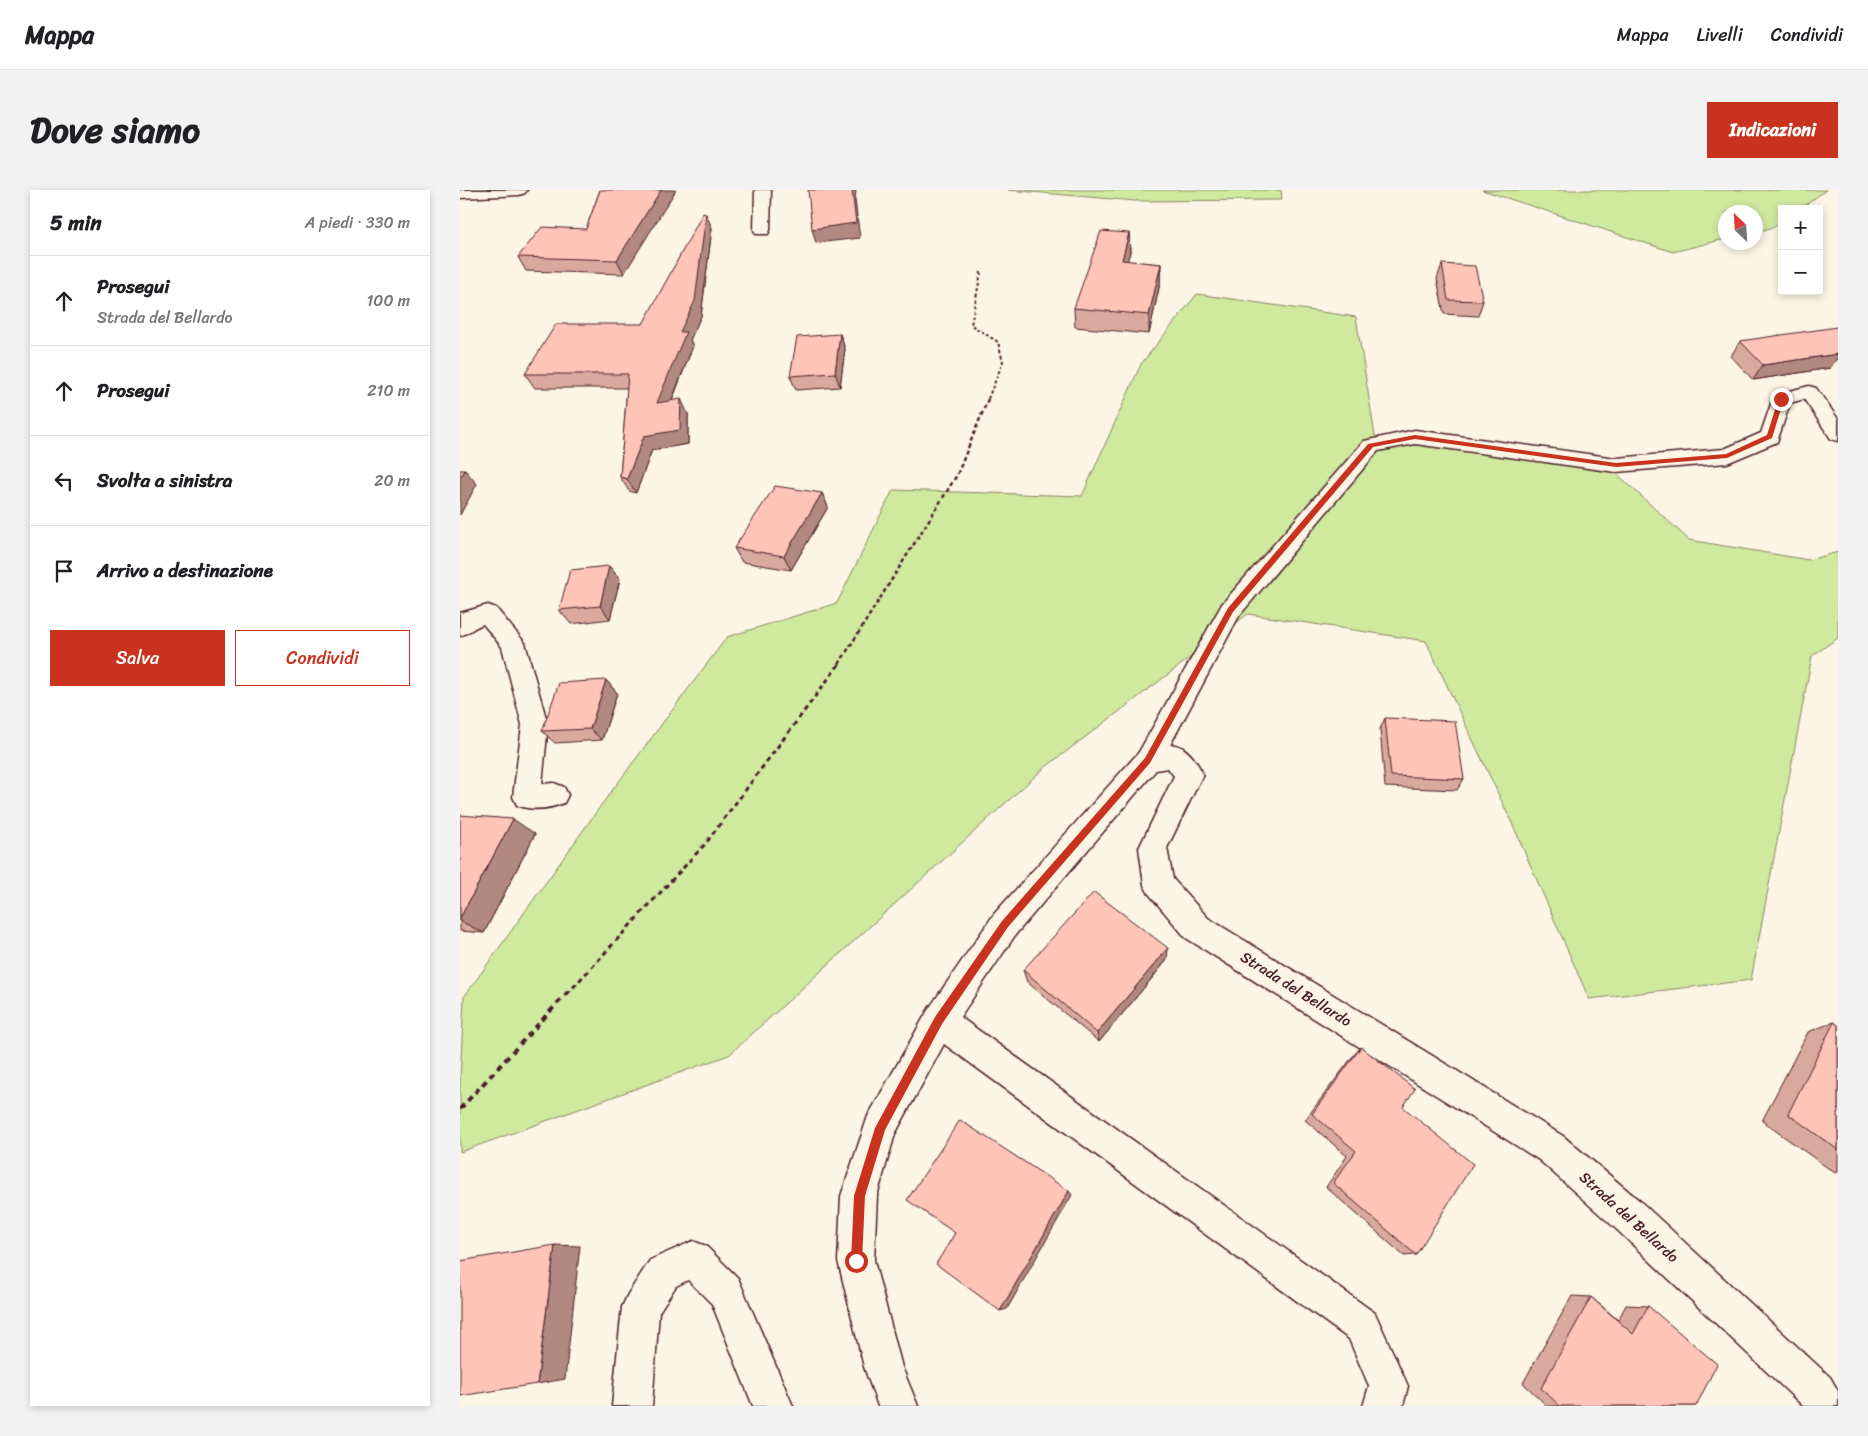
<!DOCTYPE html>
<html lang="it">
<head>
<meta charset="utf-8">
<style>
  :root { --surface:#fff; --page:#f2f2f2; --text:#202124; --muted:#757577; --line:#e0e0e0; --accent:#c8321e }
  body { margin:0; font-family:Sriracha,sans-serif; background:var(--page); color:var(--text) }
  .controls { position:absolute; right:15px; top:15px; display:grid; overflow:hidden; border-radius:0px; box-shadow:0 2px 8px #0003 }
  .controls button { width:45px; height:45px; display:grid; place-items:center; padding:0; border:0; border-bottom:1px solid var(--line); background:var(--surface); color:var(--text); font:25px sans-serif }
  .compass { position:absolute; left:1258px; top:15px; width:45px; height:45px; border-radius:50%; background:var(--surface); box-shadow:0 2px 8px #0003; rotate:335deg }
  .stop { position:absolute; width:15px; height:15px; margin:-11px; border:4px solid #c8321e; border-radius:50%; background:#fff }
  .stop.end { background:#c8321e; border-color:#fff; box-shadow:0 1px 5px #0008 }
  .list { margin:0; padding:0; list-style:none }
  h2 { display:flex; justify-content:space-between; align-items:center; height:65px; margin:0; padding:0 20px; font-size:21px }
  h2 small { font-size:16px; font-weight:400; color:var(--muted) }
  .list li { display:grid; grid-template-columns:32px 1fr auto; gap:15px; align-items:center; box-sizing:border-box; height:90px; padding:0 20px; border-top:1px solid var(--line) }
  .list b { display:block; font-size:19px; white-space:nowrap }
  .list p { margin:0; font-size:16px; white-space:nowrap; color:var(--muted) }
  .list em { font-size:16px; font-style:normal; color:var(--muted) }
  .actions { display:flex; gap:10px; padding:15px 20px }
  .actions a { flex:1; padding:11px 0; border:1px solid var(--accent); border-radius:0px; text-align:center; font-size:18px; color:var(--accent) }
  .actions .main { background:var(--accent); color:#fff }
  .icon { flex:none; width:28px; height:28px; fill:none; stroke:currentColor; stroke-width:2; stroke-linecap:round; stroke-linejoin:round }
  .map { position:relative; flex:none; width:1378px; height:1216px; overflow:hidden; border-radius:0px }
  header { display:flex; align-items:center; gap:30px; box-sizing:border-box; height:70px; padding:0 25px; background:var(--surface); border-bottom:1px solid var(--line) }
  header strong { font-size:24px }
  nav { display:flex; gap:28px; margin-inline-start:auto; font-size:18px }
  .intro { display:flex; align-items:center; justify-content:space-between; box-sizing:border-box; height:120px; padding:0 30px }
  h1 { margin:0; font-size:35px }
  .button { padding:12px 22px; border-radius:0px; background:var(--accent); color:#fff; font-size:18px; font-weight:700 }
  main { display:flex; gap:30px; padding:0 30px }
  aside { flex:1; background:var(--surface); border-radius:0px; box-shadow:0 2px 8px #0003 }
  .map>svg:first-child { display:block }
  .green { fill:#cfe99f; stroke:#8c8465 }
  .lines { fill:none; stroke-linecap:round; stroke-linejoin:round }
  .street-casing { stroke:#4a1f2b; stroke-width:3 }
  .path-far3 { stroke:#4a1f2b; stroke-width:2; stroke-dasharray:3 2.5; stroke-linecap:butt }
  .path-far2 { stroke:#4a1f2b; stroke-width:2.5; stroke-dasharray:4 3; stroke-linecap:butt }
  .path-far1 { stroke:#4a1f2b; stroke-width:3; stroke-dasharray:5 4; stroke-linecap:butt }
  .path { stroke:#4a1f2b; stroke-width:4; stroke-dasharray:6 5; stroke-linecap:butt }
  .street { fill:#fcf5e5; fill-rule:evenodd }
  .wall { fill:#daa99d; stroke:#4a1f2b }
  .shaded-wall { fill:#b28980; stroke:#4a1f2b }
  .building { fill:#fec4b7; stroke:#4a1f2b }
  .route { fill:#c8321e }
  .labels { text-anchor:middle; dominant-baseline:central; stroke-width:4.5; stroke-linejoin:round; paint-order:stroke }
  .street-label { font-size:15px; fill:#4a1f2b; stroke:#fcf5e5 }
</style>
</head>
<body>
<header>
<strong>Mappa</strong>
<nav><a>Mappa</a><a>Livelli</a><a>Condividi</a></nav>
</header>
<div class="intro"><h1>Dove siamo</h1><a class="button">Indicazioni</a></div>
<main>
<aside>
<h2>5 min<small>A piedi · 330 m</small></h2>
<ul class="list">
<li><svg class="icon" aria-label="ahead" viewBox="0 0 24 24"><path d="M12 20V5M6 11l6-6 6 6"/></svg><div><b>Prosegui</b><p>Strada del Bellardo</p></div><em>100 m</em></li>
<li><svg class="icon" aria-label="ahead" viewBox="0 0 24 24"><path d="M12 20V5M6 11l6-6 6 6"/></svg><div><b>Prosegui</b></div><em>210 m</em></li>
<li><svg class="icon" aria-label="left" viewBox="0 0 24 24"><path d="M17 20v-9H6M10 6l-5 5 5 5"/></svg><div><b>Svolta a sinistra</b></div><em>20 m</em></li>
<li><svg class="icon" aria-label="arrive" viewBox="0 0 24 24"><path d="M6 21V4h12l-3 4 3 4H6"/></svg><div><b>Arrivo a destinazione</b></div></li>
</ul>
<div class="actions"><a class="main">Salva</a><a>Condividi</a></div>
</aside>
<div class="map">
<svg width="1378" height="1216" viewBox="0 0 1378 1216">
  <rect width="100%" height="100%" fill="#fcf5e5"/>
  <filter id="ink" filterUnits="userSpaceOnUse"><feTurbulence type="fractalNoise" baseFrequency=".02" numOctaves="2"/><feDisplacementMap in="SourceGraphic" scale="10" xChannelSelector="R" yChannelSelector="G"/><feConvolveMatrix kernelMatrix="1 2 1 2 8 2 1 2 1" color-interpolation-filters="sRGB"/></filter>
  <g filter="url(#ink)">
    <!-- green -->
    <g class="green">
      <polygon points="548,0 821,0 822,10 675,11"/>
      <polygon points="1022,0 1366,0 1340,19 1322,19 1322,32 1314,37 1296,42 1296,22 1266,22 1265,49 1213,62"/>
      <polygon points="737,104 896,127 915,246 1156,283 1229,350 1349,370 1378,362 1378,448 1352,466 1291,790 1129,809 1051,631 966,451 788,424 583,579 269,865 0,962 0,889 4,807 142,614 267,447 377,413 433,300 622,306 681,174"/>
    </g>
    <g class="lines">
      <!-- street casing -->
      <g class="street-casing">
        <g id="street">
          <polygon points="0,0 67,0 65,3 59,5 0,8"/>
          <polygon points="295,0 311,0 310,40 308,44 296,44 294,40"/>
          <path d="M1349 196 1356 198 1378 229V251L1371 249 1344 209 1330 213 1317 252 1267 273 1156 282 955 254 918 261 779 426 710 555C725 553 737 572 743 584L707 658 713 689 748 728 1103 946 1180 1011 1370 1187 1378 1201V1216H1343L1154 1037 1079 970 726 748 689 704 684 695 679 658 714 586 708 578 696 580 556 744 500 827 915 1123 948 1196 943 1216H903L909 1196 889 1149 484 854 435 944 417 1006 414 1071 442 1177 458 1216H418L404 1177 378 1071 381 1006 408 926 468 820 534 724 679 562 762 414 904 251 955 240 1156 268 1264 259 1301 243 1314 205Z"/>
          <path d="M28 415 36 418 65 453 88 535 82 594 94 593 104 597 108 605 104 613C89 619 72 621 57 615L53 607 62 535 42 457 23 434C14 437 9 443 0 446V423Z"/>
          <polygon points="233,1051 246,1056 278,1088 333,1216 293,1216 252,1114 228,1090 216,1096 199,1122 192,1216 152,1216 162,1117 168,1104 190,1070"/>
        </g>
      </g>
      <!-- path-far3 -->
      <polyline class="path-far3" points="521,82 511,135 538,152 543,172 527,211"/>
      <!-- path-far2 -->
      <polyline class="path-far2" points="379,474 497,285 528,209"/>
      <!-- path-far1 -->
      <polyline class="path-far1" points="107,804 246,653 380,473"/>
      <!-- path -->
      <polyline class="path" points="0,919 108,802"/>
      <!-- street -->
      <use href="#street" class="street"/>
    </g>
    <!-- wall -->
    <g class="wall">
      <polygon points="140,0 164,84 66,81 58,67 126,39"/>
      <polygon points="252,38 241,126 230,150 233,156 212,211 228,224 228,254 192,260 176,303 169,301 160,287 167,198 75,198 65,184 183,134"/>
      <polygon points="669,43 670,62 667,71 701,74 700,93 689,144 615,137 614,118"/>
      <polygon points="982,74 1023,111 1018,126 984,124 977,89"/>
      <polygon points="380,144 385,159 380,197 336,200 330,186"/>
      <polygon points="1378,144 1378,167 1370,178 1293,190 1271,166 1280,151"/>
      <polygon points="362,303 368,317 331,380 282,372 274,358"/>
      <polygon points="149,376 160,389 150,429 111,434 99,420"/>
      <polygon points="146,490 157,503 142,550 95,553 82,541"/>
      <polygon points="925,528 1004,589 997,600 925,597 920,539"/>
      <polygon points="0,625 75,644 24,743 0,741"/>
      <polygon points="707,770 639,852 567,792 563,780"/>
      <polygon points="1374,832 1378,835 1378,982 1375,983 1302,931 1348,842"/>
      <polygon points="901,857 943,917 956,1065 944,1066 866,997 887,966 845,930 893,866"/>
      <polygon points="1112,1106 1131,1107 1158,1130 1166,1115 1188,1116 1236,1216 1087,1216 1063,1193"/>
    </g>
    <!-- shaded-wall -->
    <g class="shaded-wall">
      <polygon points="201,0 216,0 164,84 157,70"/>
      <polygon points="392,0 396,0 395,10 400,48 356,53 352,39"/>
      <polygon points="246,24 252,38 241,126 230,150 233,156 205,227 197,213 220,142"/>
      <polygon points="669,43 670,62 662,90 662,70"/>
      <polygon points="701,74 700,93 689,144 689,125"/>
      <polygon points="380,144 385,159 380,197 375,183"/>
      <polygon points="1378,164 1378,167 1370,178 1293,190 1303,175"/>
      <polygon points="221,209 228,224 228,254 192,260 176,303 167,289 184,246"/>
      <polygon points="5,280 17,294 0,325 0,288"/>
      <polygon points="362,303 368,317 331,380 324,366"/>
      <polygon points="149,376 160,389 150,429 140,416"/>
      <polygon points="146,490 157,503 142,550 130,539"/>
      <polygon points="53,629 75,644 24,743 0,731 0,728"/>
      <polygon points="708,758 707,770 639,852 637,843"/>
      <polygon points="609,1001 612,1005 547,1119 540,1121"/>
      <polygon points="95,1055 120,1056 105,1189 77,1194"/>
    </g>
    <!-- building -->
    <g class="building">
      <polygon points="140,0 201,0 157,70 58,67 82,37 126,39"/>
      <polygon points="348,0 392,0 396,33 352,39"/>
      <polygon points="243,23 246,24 235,111 220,142 226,142 197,213 221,209 220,240 184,246 167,289 160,287 168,184 65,184 96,134 183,134"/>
      <polygon points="641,41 669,43 662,70 701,74 689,125 614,118"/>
      <polygon points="982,74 1015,76 1023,111 988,110"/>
      <polygon points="1377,137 1378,144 1378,164 1303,175 1280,151"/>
      <polygon points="380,144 375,183 330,186 337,147"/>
      <polygon points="0,280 5,280 0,288"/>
      <polygon points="315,296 362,303 324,366 274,358"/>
      <polygon points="149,376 140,416 99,420 110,380"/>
      <polygon points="146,490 130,539 82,541 99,493"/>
      <polygon points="925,528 995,531 1004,589 931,586"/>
      <polygon points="0,625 53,629 0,728"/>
      <polygon points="634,702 708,758 637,843 563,780"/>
      <polygon points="1374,832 1378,835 1378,960 1328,924"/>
      <polygon points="901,857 955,899 943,917 1013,974 956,1065 873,993 896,961 852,924"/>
      <polygon points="500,930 609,1001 540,1121 476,1074 495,1043 447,1010"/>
      <polygon points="95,1055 77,1194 0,1206 0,1071"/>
      <polygon points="1131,1107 1173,1144 1188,1116 1257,1174 1236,1216 1100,1216 1081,1198"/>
    </g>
  </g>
  <!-- route -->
  <polygon class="route" points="1319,207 1324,209 1312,248 1267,268 1156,277 955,249 913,257 773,422 690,573 548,737 482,834 425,940 405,1006 402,1071 400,1075 396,1076 393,1075 391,1071 394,1006 415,938 475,827 542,731 685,568 768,418 908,254 955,245 1156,273 1266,264 1307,245"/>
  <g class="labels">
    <!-- street labels -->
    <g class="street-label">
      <text transform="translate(836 799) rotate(32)">Strada del Bellardo</text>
      <text transform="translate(1169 1027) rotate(42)">Strada del Bellardo</text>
    </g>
  </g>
</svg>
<div class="controls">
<button>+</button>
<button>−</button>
</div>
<svg class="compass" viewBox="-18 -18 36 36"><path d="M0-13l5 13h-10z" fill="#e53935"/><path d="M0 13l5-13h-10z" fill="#757577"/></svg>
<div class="stop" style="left:396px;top:1071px"></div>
<div class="stop end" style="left:1321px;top:209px"></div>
</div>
</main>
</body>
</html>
